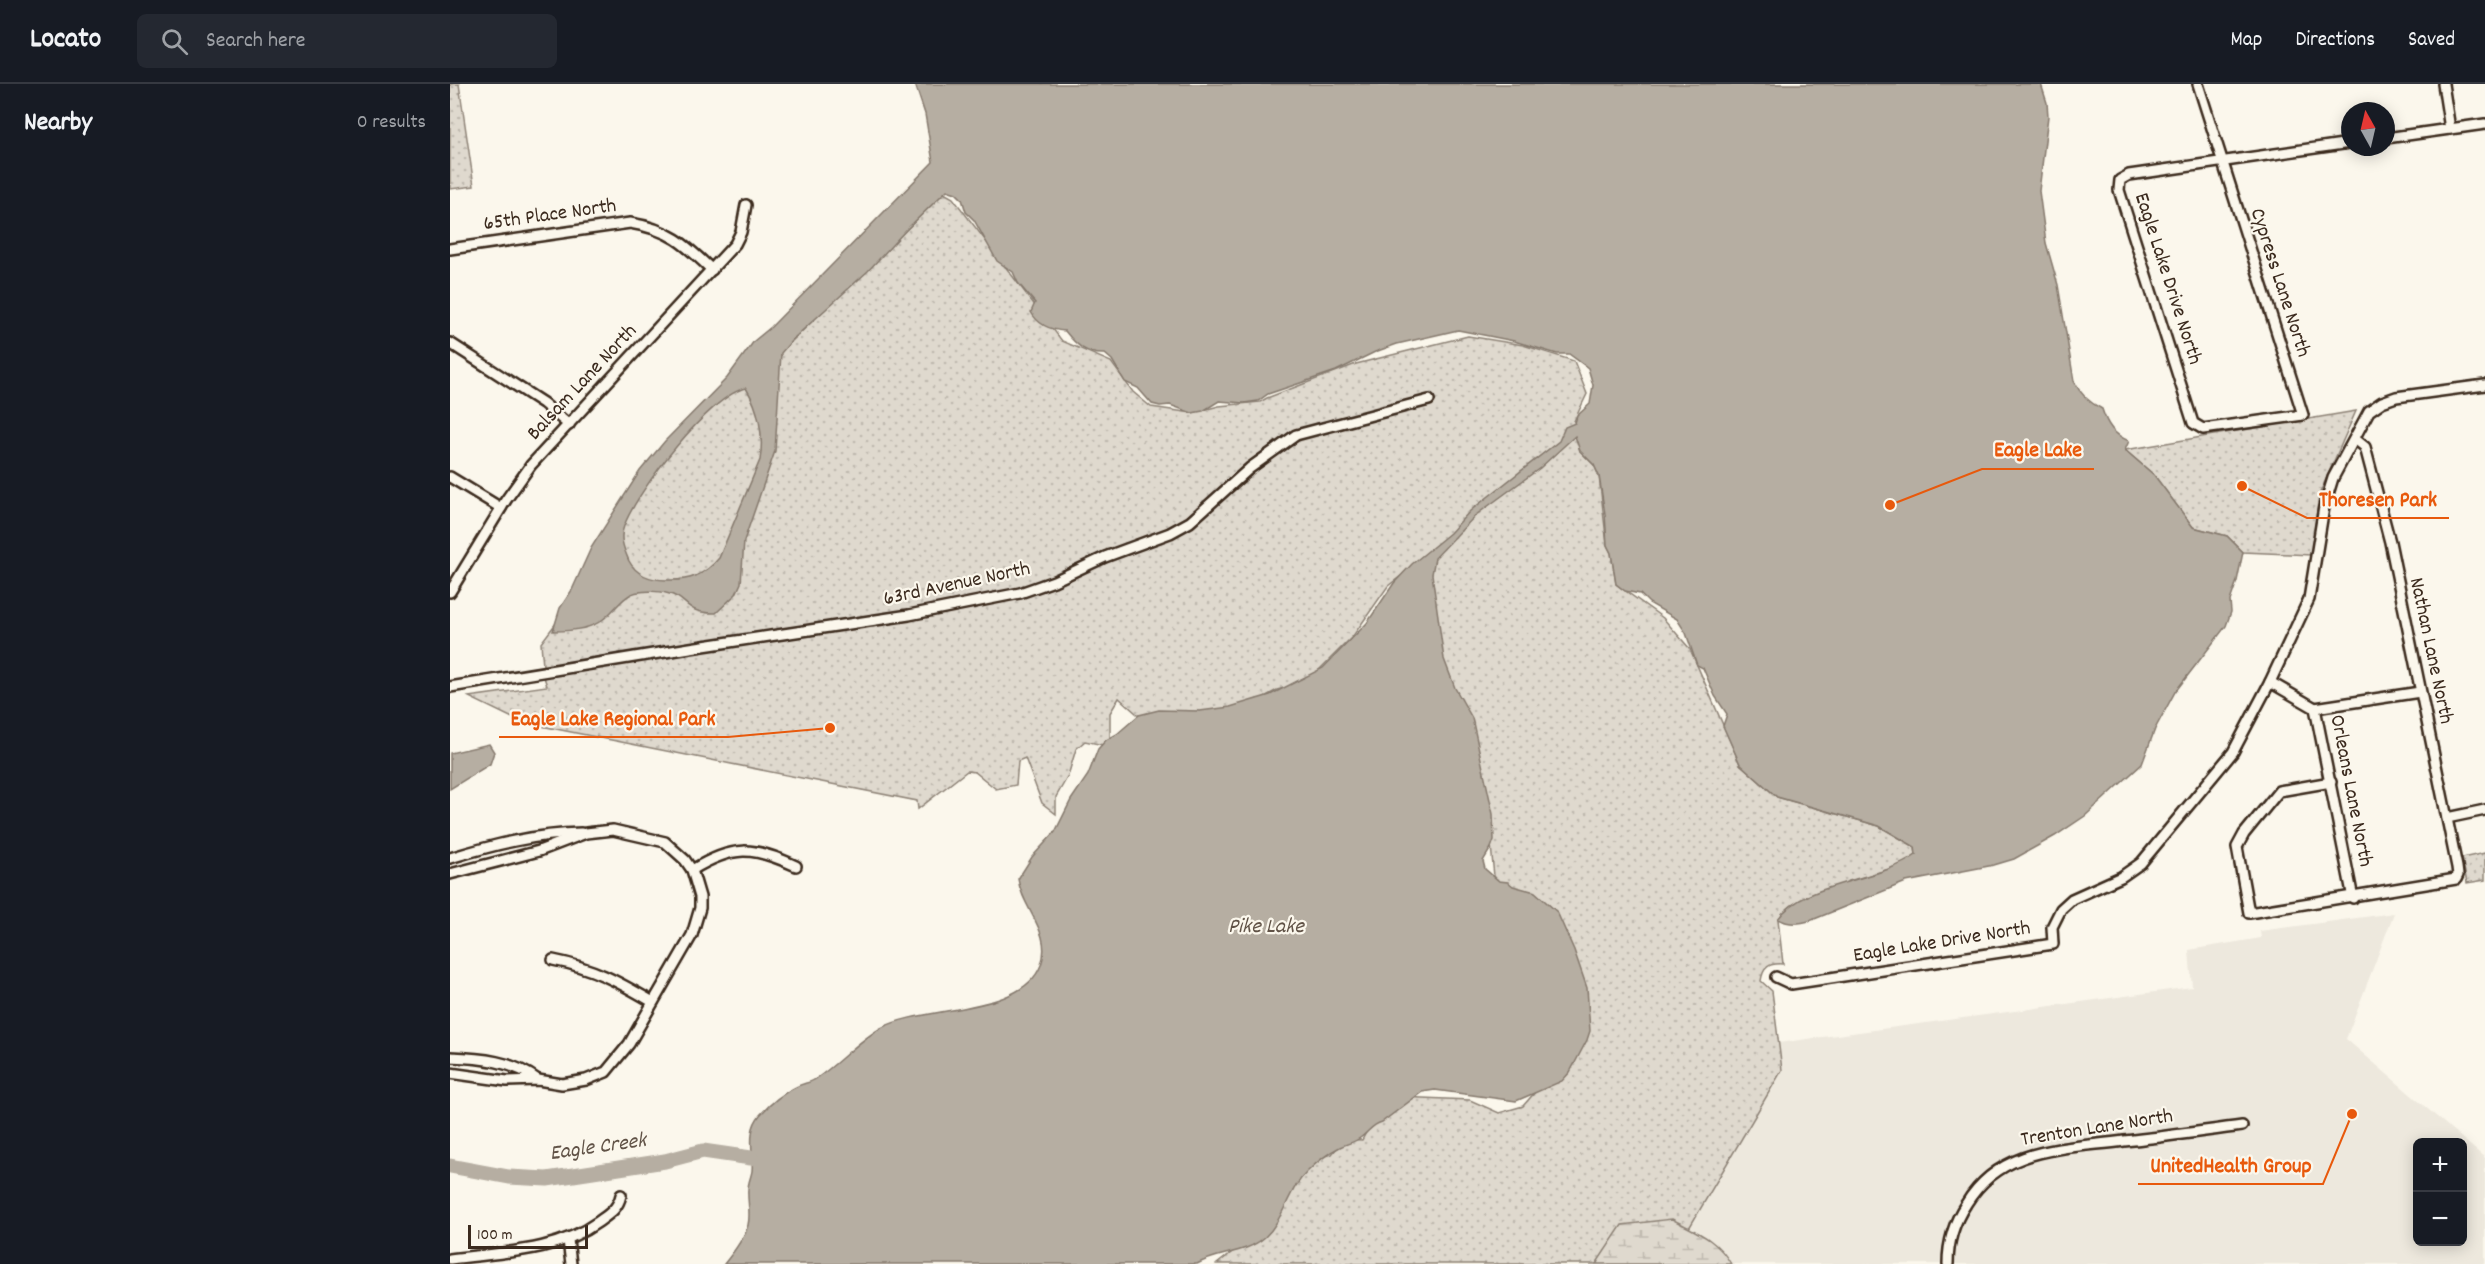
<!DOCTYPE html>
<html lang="en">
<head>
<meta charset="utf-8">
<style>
  :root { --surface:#171b24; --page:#242831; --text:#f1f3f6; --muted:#9ea1a6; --line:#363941 }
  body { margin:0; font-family:Dekko,sans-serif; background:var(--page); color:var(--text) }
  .controls { position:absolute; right:18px; bottom:18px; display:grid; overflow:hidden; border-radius:9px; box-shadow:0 3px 15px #0003 }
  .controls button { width:54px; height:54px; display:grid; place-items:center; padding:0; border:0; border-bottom:2px solid var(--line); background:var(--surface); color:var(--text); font:30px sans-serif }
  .compass { position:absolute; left:1891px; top:18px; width:54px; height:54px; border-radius:50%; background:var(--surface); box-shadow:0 3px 15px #0003; rotate:352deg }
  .scale { position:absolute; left:18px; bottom:15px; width:120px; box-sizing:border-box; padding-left:6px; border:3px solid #3b2a1e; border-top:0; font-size:16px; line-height:21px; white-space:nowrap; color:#3b2a1e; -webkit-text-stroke:4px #fbf7ec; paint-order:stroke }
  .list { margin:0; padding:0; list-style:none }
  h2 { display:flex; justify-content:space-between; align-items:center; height:78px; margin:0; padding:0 24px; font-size:26px }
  h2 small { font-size:20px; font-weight:400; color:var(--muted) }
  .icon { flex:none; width:33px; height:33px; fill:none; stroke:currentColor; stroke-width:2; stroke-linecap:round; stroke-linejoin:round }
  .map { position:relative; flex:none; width:2035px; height:1180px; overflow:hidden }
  header { display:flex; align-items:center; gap:36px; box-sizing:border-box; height:84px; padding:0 30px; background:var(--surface); border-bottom:2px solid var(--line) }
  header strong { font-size:28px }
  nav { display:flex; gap:33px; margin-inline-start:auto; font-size:21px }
  .search { width:420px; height:54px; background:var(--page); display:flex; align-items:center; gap:15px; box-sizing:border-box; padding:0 21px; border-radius:9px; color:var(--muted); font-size:22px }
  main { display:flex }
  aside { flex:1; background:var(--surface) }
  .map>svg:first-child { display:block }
  .built { fill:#ede8dd; fill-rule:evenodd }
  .green { fill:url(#green-dots); stroke:#8d8276; stroke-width:1.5 }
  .wetland { fill:url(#wetland-marsh); stroke:#8d8276; stroke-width:1.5 }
  .water { fill:#b6aea2; stroke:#85796d; stroke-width:1.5; fill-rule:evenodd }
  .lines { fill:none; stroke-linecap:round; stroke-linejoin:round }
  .river { stroke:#b6aea2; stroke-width:15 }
  .street-casing { stroke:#3b2a1e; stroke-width:14 }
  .street { stroke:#fbf7ec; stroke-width:9 }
  .labels { text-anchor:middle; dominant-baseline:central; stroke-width:4.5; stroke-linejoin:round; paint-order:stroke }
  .street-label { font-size:21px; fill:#3b2a1e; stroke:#fbf7ec }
  .water-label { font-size:22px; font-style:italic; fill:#605246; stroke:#fbf7ec }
  .leader { fill:none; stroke:#e8590c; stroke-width:2 }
  .callout-dot { fill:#e8590c; stroke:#fbf7ec; stroke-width:2 }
  .callout-label { font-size:22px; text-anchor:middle; font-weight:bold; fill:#e8590c; stroke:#fbf7ec; stroke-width:4.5; stroke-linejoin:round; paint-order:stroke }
</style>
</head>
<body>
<header>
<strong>Locato</strong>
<div class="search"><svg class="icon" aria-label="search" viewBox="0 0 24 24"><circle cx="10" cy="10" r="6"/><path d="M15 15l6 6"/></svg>Search here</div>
<nav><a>Map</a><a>Directions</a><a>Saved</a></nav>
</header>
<main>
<aside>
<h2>Nearby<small>0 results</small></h2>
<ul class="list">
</ul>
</aside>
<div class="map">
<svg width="2035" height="1180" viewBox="0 0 2035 1180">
  <defs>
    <pattern id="green-dots" width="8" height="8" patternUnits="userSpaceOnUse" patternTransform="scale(1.5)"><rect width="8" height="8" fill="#dfd9ce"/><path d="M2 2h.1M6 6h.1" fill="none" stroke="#c0bab0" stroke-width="1.8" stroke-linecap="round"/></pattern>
    <pattern id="wetland-marsh" width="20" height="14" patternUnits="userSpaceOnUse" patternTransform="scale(1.5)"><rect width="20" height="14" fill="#dfd9ce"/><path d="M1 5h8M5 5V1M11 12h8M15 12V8" fill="none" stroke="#c0bab0"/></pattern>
  </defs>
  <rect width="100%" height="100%" fill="#fbf7ec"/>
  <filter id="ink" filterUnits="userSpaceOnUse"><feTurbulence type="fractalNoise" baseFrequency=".0167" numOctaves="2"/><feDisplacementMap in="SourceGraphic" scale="12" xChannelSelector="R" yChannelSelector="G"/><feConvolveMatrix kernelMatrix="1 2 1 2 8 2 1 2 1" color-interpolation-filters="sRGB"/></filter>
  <g filter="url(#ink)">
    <!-- built -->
    <path class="built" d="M1944 829 1896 955 2035 1074V1180H1218L1332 986 1328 959 1742 903 1739 866 1811 854 1810 847ZM1968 1058H2012V1158H1968Z"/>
    <!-- green -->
    <g class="green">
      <polygon points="0,0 9,0 24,102 0,105"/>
      <path d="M494 109 503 114 612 257 661 278 683 308 701 323 742 329 769 322 810 318 817 314 906 280 1018 252 1073 261 1124 277 1137 310 1124 337 1130 367 1144 381 1149 392 1157 461 1161 469 1166 500 1213 534 1240 565 1290 680 1327 713 1429 742 1465 763 1466 771 1453 781 1399 797 1328 835 1333 880C1319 879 1313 883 1311 897L1322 907 1332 986 1218 1180H767L790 1162 855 1077 882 1070 894 1055 912 1056 926 1030 948 1013 1020 1016 1049 1029 1073 1022 1106 984 1052 803 1044 792 1038 731 951 492 938 502 903 552 857 598 827 606 779 633 705 646 669 614 660 629V655L653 661 635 657 626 665 618 692 606 713V730L592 719 575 674 568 677 566 701 546 705 525 688 517 687 468 725 467 717 71 638 19 613 97 602 94 593 91 559 137 498 213 373 293 288 337 262Z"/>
      <polygon points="1906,327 1869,411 1861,471 1793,468 1777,452 1743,443 1704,391 1675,366"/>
      <polygon points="2035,769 2035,796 2017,799 2012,774"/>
    </g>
    <!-- wetland -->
    <path class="wetland" d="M1222 1135C1246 1148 1267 1155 1281 1180H1146L1172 1141Z"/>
    <!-- water -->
    <g class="water">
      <path d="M465 0H1591L1597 19 1598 32 1589 107 1596 159 1608 201 1624 297C1630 310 1640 319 1652 325 1657 341 1664 351 1679 357L1675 366 1704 391 1743 443 1777 452 1793 468 1787 497 1780 517 1781 528 1776 542 1725 608 1705 645 1692 680 1635 732 1605 752 1564 775 1544 781 1456 798 1362 836C1349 840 1340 841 1328 835 1353 798 1429 798 1466 771L1465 763 1429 742 1327 713 1290 680 1273 642 1277 630 1265 612 1253 584 1247 581 1236 549 1227 535 1199 519 1190 510 1175 507 1166 500 1161 469 1157 461 1155 430 1149 392 1144 381 1130 367 1125 352 1090 384 1026 431 985 474 982 490 994 575 1005 604 1022 634 1043 730 1044 756 1041 764 1033 777 1035 785 1049 797 1058 798 1063 802 1085 808 1107 828 1124 866 1137 904 1140 947 1137 956 1120 988 1112 997 1066 1017 985 1006 972 1008 932 1038C921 1041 919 1048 910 1054 905 1058 896 1060 890 1063 878 1069 866 1079 857 1088 838 1106 834 1135 815 1153 796 1170 768 1168 747 1180H274C283 1169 294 1155 298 1141 301 1130 297 1116 298 1105 298 1099 301 1093 302 1087 304 1068 296 1047 310 1031 320 1020 333 1009 346 1003 353 999 361 999 367 994 389 979 408 957 431 944 474 921 572 931 591 881 603 848 572 825 568 795L582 773 605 748 621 716 638 691 648 665 656 656 667 650 689 631 709 626 750 627 780 623 820 611 873 584 917 539 944 499 962 480 1000 449 1020 427 1109 357 1115 343 1125 339 1127 332 1140 320 1143 301 1138 284 1119 270H1107L1064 257 1008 246 947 260 925 268 886 287 818 310 808 317 794 319 769 317 753 327 742 329 720 321 710 322 702 320 688 304 675 298 662 276 655 270C637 271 626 261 615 247 600 246 588 241 581 228L585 219 568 199 563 188 547 177 524 136 516 128 512 115 506 109 497 106 456 146 418 187 343 255 331 269 325 367 294 457 291 499 286 510 266 529C233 530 240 514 216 509 209 507 196 507 189 508 174 509 164 528 152 536 140 546 119 547 103 547L110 524 122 506 141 464 190 387 215 357 277 294 304 257 321 243 483 78 475 30ZM296 304C309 325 314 352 310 376L269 474C255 491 239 497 217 496 201 496 187 492 179 477 174 465 169 454 174 442 187 407 260 311 296 304Z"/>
      <polygon points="39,660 44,668 40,680 0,705 0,669"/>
    </g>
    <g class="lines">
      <!-- river -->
      <polyline class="river" points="0,1082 59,1093 97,1095 215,1077 253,1067 301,1074"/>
      <!-- street casing -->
      <g class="street-casing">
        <g id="street">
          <polyline points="1748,0 1853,331 1753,345 1743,339 1669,106 1670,96 1679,91 1900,59"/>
          <polyline points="1993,0 2000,45"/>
          <polyline points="1936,54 2035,40"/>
          <path d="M0 165 180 139C219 145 235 160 262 186"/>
          <polyline points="0,259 93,319 119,341"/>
          <polyline points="0,393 51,424"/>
          <polyline points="0,508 56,416 81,381 285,160 291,148 296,121"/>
          <polyline points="1820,598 1865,624 1903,814"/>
          <polyline points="0,603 240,564 459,531 570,509 604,497 655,473 720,449 740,438 800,384 846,351 979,316"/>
          <polyline points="1865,624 1970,608"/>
          <polyline points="1881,698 1829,707 1794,750 1787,763 1799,829 2006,795 2008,791 2007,783 1940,458 1915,363 1905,355"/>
          <polyline points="1997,734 2035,726"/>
          <path d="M0 774C43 761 85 750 131 749"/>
          <path d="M242 786C283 761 303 762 346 782"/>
          <polyline points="0,790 89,767 136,749 163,746 215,758 235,776 242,786 250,813 250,824 242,851 179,960 156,988 136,996 112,1000 88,996 57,997 0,989"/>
          <path d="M103 876C144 884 167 897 203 918"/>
          <polyline points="1326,893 1341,900 1603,860 1602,843 1611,825 1622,815 1671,793 1691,779 1783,668 1820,598 1859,515 1874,423 1883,394 1919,327 1932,318 1946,313 2035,301"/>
          <path d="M0 973C31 974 63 977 88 996"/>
          <polyline points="118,1156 121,1180"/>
          <path d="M0 1175C51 1168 105 1169 148 1138 159 1130 168 1125 171 1111"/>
          <path d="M1498 1180C1498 1158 1504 1138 1516 1120 1551 1062 1615 1065 1674 1057 1714 1053 1753 1047 1792 1042"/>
        </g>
      </g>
      <!-- street -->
      <use href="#street" class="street"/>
    </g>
  </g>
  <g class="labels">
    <!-- street labels -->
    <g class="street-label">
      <text transform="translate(100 132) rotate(-8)">65th Place North</text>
      <text transform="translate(1717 195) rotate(72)">Eagle Lake Drive North</text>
      <text transform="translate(1829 199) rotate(72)">Cypress Lane North</text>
      <text transform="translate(133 299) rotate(-47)">Balsam Lane North</text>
      <text transform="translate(507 501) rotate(-12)">63rd Avenue North</text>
      <text transform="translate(1980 567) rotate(78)">Nathan Lane North</text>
      <text transform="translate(1900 707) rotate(79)">Orleans Lane North</text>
      <text transform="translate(1492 859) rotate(-9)">Eagle Lake Drive North</text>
      <text transform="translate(1647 1045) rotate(-9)">Trenton Lane North</text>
    </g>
    <!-- water labels -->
    <g class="water-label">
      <text x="816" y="843">Pike Lake</text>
      <text transform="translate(148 1064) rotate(-8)">Eagle Creek</text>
    </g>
  </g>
  <!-- callouts -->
  <path class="leader" d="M1440 421L1532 385H1644M1792 402L1857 434H1999M380 644L278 653H49M1902 1030L1873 1100H1688"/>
  <g class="callout-dot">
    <circle cx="1440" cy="421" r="6"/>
    <circle cx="1792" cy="402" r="6"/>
    <circle cx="380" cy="644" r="6"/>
    <circle cx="1902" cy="1030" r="6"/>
  </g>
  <g class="callout-label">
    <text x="1588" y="372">Eagle Lake</text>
    <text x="1928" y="422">Thoresen Park</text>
    <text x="163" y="641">Eagle Lake Regional Park</text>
    <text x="1781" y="1088">UnitedHealth Group</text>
  </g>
</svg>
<div class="controls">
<button>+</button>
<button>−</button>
</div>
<svg class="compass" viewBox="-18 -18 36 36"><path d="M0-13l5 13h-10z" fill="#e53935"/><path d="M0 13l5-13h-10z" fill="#9ea1a6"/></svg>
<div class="scale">100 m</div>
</div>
</main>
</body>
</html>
